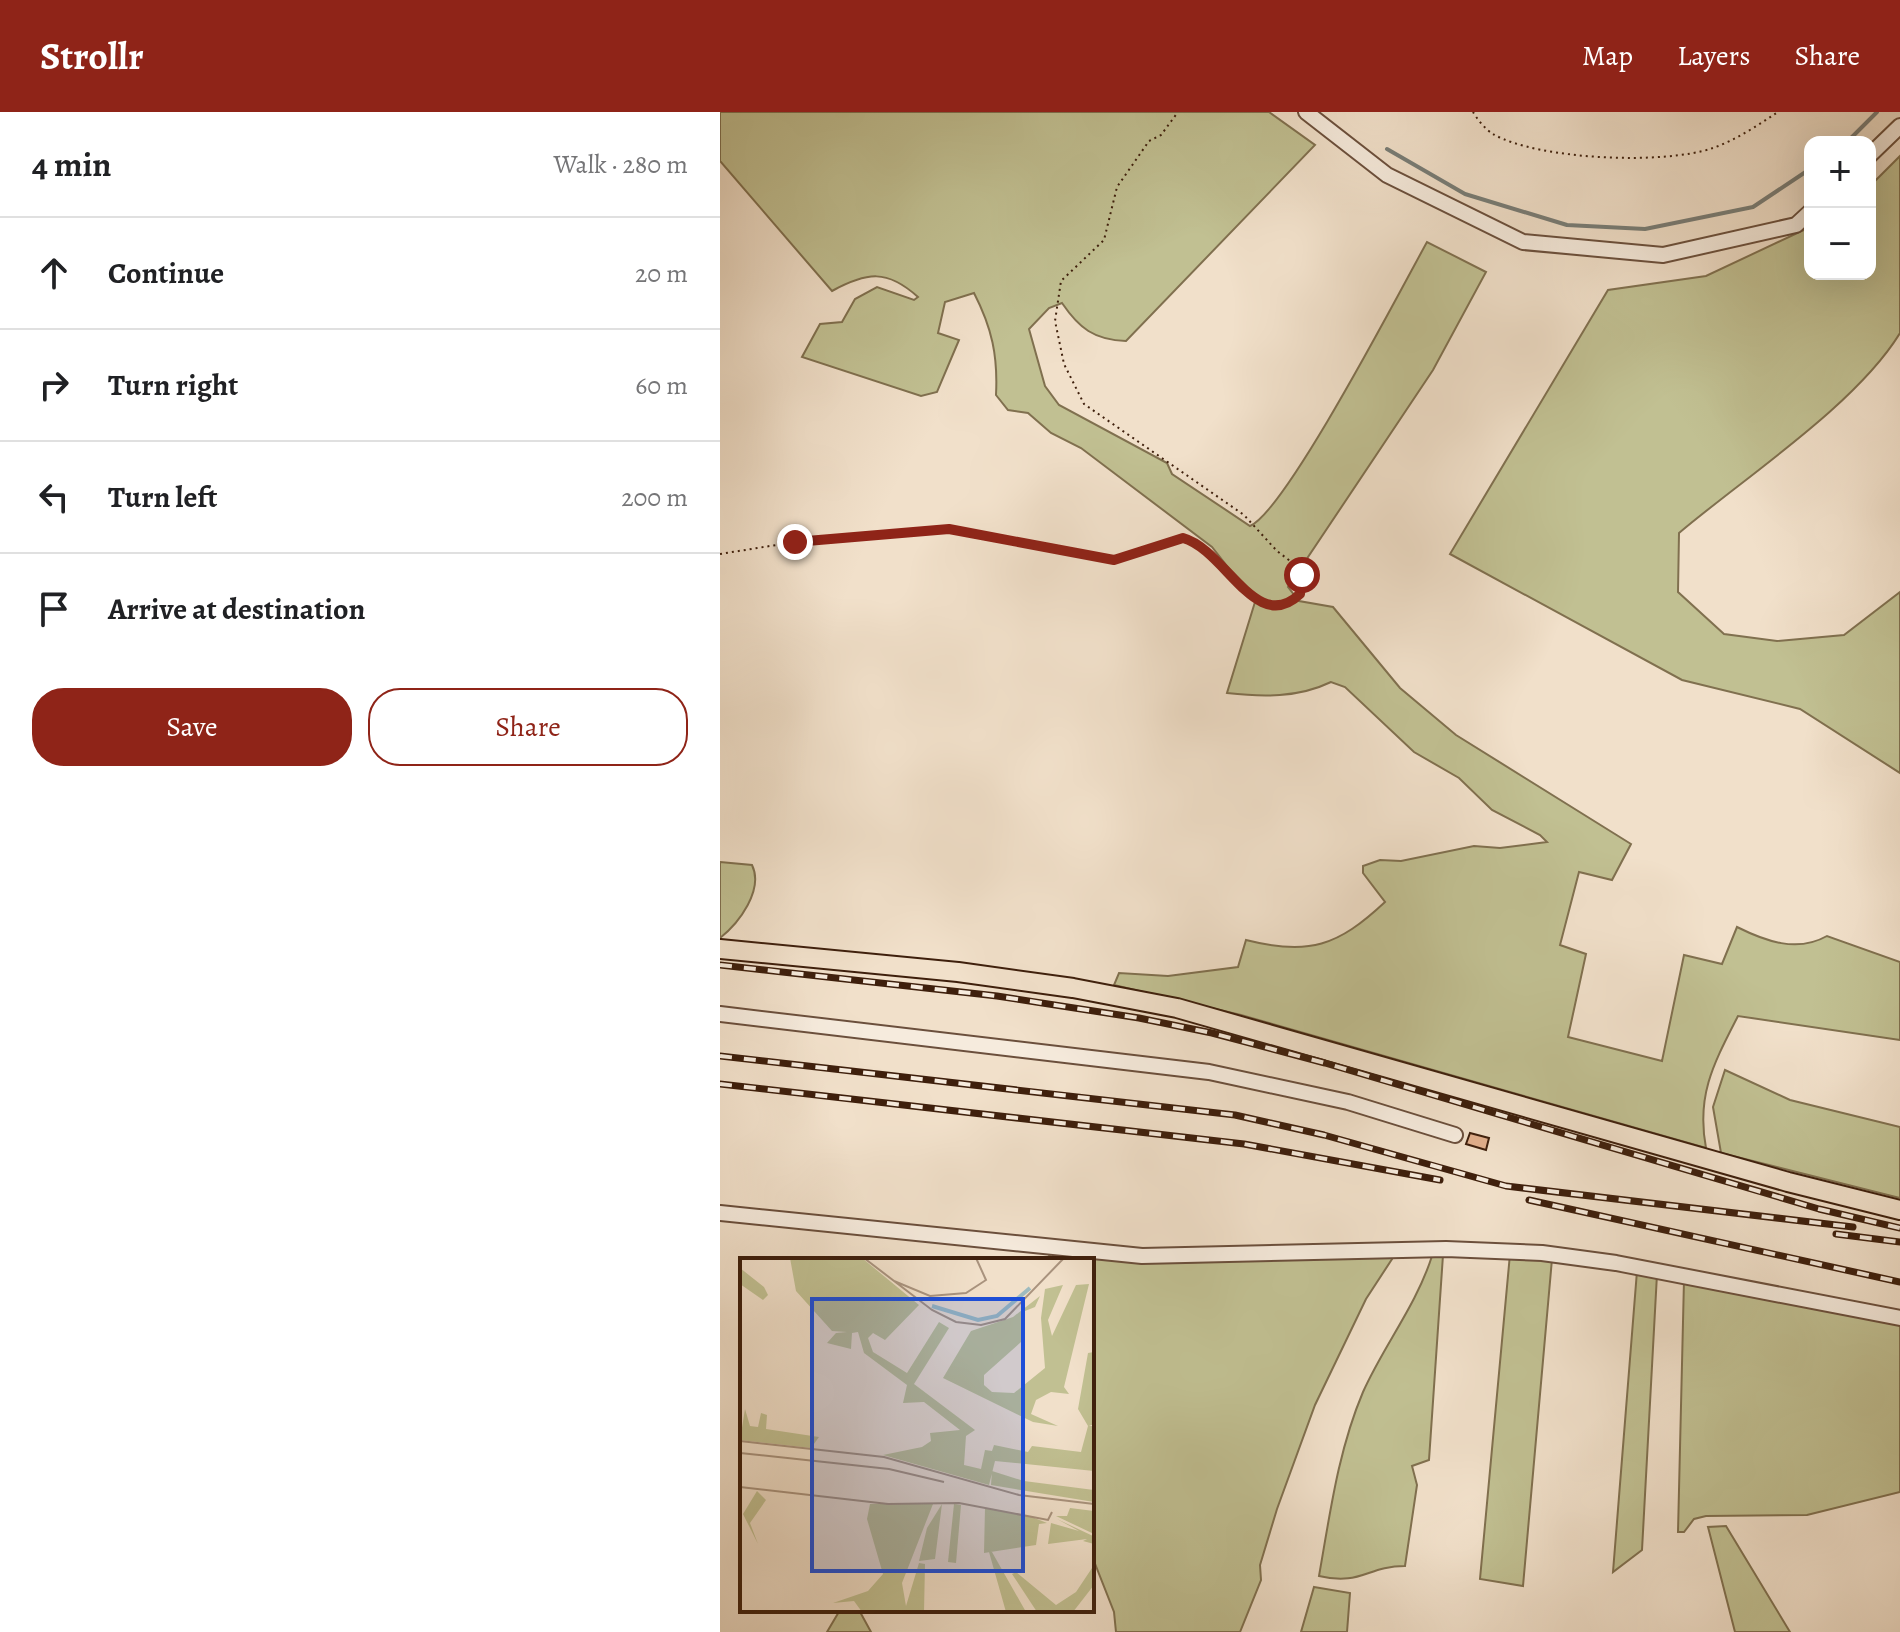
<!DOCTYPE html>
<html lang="en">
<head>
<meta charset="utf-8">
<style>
  :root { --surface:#fff; --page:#f6f6f6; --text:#202124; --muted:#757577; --line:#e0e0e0; --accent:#8f2418 }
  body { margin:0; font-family:Alegreya,serif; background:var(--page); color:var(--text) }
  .controls { position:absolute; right:24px; top:24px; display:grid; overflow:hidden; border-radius:16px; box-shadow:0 8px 32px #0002 }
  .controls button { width:72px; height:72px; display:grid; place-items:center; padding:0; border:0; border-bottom:2px solid var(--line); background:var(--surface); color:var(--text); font:40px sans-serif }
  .stop { position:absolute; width:24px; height:24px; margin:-18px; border:6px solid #8f2418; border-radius:50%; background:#fff }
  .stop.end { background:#8f2418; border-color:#fff; box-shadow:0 2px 8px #0008 }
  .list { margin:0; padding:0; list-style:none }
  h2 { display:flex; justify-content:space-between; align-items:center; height:104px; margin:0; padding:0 32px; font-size:34px }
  h2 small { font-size:26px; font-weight:400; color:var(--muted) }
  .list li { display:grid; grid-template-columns:52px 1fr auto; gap:24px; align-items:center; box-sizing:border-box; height:112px; padding:0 32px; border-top:2px solid var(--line) }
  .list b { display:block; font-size:30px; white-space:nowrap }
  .list em { font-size:26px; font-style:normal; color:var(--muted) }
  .actions { display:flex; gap:16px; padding:24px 32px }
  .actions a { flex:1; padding:18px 0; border:2px solid var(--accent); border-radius:32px; text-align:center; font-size:28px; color:var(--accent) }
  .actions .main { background:var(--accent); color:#fff }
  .icon { flex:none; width:44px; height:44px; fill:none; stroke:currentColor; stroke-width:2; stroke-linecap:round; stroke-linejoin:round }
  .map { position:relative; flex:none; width:1180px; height:1520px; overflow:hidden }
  header { display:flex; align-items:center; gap:48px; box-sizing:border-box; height:112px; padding:0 40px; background:var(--accent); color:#fff }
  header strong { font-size:38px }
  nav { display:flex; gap:44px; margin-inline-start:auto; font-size:28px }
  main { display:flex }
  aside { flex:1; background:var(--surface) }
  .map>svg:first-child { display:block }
  .green { fill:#c1c092; stroke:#80704f; stroke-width:2 }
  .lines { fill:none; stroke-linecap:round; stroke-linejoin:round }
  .stream { stroke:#787d77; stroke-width:4 }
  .building { fill:#e1af8c; stroke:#3e1f0c; stroke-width:2 }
  .minor-casing { stroke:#6b4f3c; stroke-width:18 }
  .major-casing { stroke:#3e1f0c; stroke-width:22 }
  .path { stroke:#3e1f0c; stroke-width:2; stroke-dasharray:2 4; stroke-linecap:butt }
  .minor { stroke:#f6ebdd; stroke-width:14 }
  .major { stroke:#f1e0ca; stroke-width:18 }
  .rail-casing { stroke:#3e1f0c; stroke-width:7 }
  .rail { stroke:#f6ebdd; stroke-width:4; stroke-dasharray:12; stroke-linecap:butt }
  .route { stroke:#8f2418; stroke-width:10 }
  .inset-river { fill:none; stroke:#9ebbbf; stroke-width:4 }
  .inset-road { fill:none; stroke:#a9937e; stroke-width:2 }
  .view { fill:#1d4ed8; fill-opacity:0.15; stroke:#1d4ed8; stroke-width:4 }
  .inset-edge { fill:none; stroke:#3e1f0c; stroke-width:4 }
</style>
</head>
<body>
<header>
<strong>Strollr</strong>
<nav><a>Map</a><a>Layers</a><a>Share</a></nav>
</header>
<main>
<aside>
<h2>4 min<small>Walk · 280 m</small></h2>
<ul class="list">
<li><svg class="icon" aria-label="ahead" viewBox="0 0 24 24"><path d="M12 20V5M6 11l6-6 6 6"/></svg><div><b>Continue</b></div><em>20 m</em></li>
<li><svg class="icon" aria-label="right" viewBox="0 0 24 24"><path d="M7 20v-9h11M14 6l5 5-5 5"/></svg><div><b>Turn right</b></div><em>60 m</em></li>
<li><svg class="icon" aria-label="left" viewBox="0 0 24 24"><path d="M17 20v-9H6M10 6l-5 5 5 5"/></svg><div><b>Turn left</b></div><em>200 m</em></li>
<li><svg class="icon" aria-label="arrive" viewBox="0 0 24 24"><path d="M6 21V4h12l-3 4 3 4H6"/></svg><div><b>Arrive at destination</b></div></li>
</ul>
<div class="actions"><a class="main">Save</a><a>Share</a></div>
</aside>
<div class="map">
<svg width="1180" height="1520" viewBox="0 0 1180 1520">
  <rect width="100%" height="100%" fill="#f1e0ca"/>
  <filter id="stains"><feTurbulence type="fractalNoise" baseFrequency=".0025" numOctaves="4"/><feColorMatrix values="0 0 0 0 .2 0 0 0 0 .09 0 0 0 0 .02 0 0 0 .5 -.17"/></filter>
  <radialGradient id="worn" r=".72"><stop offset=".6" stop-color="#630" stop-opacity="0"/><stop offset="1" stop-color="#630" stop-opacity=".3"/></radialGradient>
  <!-- green -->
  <g class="green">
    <path d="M0 0H549L595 33 406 229C374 228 359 216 342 191L329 196 309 217 325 274 339 293 447 351 452 362 530 414C566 399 681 177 707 130L766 160 713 258 568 475 579 489 613 495 680 576 736 623 911 732 892 768 859 760 840 833 866 842 848 925 942 949 964 843 1002 852 1017 815C1045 829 1077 841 1107 824L1180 850V928L1018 904C994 951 976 983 986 1036L521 903 394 873 399 861 448 864 518 855 526 828C589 844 618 834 665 790L643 761V754L660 748 681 749 754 734 780 736 827 730 820 723 772 698 739 666 694 640 625 575 611 570C578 586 542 585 507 581L535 490 492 435 361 336 331 321 308 301 288 298 276 283C278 244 272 216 254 181L225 190 218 221 239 228 217 280 201 284 82 245 100 212 122 210 135 187 157 175 194 188 198 185C167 157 147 160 112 179L0 49Z"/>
    <path d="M1180 44V221C1136 293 1025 365 959 421L958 480 1004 522 1057 529 1124 523 1180 480V661L1080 597 962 568 730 442 888 178 986 164 1090 115V162H1150V74Z"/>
    <path d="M0 750 32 753C44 778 19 811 0 826Z"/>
    <polygon points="1005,958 1070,988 1180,1015 1180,1086 1001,1041 993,995"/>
    <polygon points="333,1140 449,1151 674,1144 646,1187 595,1293 557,1397 540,1453 541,1468 520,1520 396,1520 394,1500 372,1444 372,1148 325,1148"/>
    <polygon points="790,1142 832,1147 803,1474 760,1467"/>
    <path d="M723 1143 709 1348 692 1354 697 1373 685 1454C647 1454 641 1474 599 1464 610 1402 618 1339 643 1280 664 1233 696 1194 712 1144Z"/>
    <polygon points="917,1159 937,1162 922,1438 893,1460"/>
    <polygon points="964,1168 1180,1209 1180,1380 1087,1403 986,1404 974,1407 964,1420 958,1420"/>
    <polygon points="1006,1414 1070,1520 1015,1520 988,1415"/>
    <polygon points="594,1475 630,1481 627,1520 581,1520"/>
    <polygon points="120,1498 139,1498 151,1520 107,1520"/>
  </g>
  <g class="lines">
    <!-- stream -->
    <g class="stream">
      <polyline points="1127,30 1157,0"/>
      <polyline points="667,37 745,82 847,113 925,117 1033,95 1090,57"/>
    </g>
  </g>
  <!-- building -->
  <polygon class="building" points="750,1021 769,1026 766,1038 746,1032"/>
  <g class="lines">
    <!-- minor casing -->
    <g class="minor-casing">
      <g id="minor">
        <polyline points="586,0 667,63 803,130 943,143 1076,113 1090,100"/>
        <polyline points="1150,43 1180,14"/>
        <polyline points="0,902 489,960 628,990 735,1023"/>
        <polyline points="0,1101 422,1144 726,1137 822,1141 896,1151 1180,1206"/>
      </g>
    </g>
    <!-- major casing -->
    <g class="major-casing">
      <polyline id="major" points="0,837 238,860 353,876 457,896 1068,1070 1180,1098"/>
    </g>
    <!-- path -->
    <g class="path">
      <path d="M753 0C757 7 766 18 773 22 818 48 945 53 993 36 1016 28 1038 13 1058 0"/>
      <path d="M0 442 75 430 229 417 394 448 463 426C505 438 535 524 580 482L582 463 574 452 557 439 524 403 364 292 344 252 335 209 341 169 384 128 397 75 429 29 441 23 458 0"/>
    </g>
    <!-- minor -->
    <use href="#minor" class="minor"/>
    <!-- major -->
    <use href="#major" class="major"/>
    <!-- rail casing -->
    <g class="rail-casing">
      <g id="rail">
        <polyline points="0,853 277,884 419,906 492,921 605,951 1099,1097 1180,1116"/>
        <polyline points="0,944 515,1003 604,1023 786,1074 1133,1115"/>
        <polyline points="0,972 524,1032 720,1068"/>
        <polyline points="809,1088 1180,1170"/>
        <polyline points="1116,1122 1180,1130"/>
      </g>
    </g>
    <!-- rail -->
    <use href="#rail" class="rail"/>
  </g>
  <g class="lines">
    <!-- route -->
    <path class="route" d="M75 430 229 417 394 448 463 426C506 438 536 524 580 482L582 463"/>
  </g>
  <!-- overview -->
  <g transform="translate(20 1146)">
    <rect width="354" height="354" fill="#f1e0ca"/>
    <path d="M50 0H122L179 47 145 82 133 75 128 80 133 94 167 115 199 64 209 70 174 126 235 172 226 178 224 207 241 211 245 192 252 193 254 187 288 194 292 188 341 194 348 168 338 151 348 95 354 94V167H349L354 169V213L255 203 249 227 143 197 182 189 191 183 190 175 220 172 184 144 163 145 167 127 124 95 118 74 112 75 111 91 87 85 96 75 107 74 92 73 56 33ZM0 10 24 29 28 37 23 42 0 26ZM349 26 324 129 329 136 311 134 296 142 291 156 318 168 293 164 203 120 231 73 273 59 300 38 295 49 285 53 281 84 244 117V127L252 134 274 135 305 110 301 60 305 31 323 27 308 62 312 78 336 27ZM5 151 10 168 18 169 21 155 27 157 26 171 79 179 71 190 0 182ZM252 213 284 223 354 232V244L251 227ZM17 233 26 242 10 265 18 286 3 256ZM130 246H193L162 325 166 348 179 305 185 306 184 354H122L114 343 93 345 128 333 143 316 127 261ZM202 246 195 301 179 303 187 270ZM214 246 221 247 216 305 208 304ZM245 250 292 259 307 265 299 266 296 287 244 295ZM330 250 354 253V276L316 258H327ZM317 261 353 278 354 286 343 283 347 281 308 286 311 265 339 273ZM249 294H252L286 354H266ZM354 307V327L333 354H297L272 316 276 314 316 347 336 334Z" fill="#c1c092"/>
    <path class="inset-river" d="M192 48 238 62 257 58 290 30"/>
    <path class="inset-road" d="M124 0 192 52 216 64 241 67 265 61 324 0M154 23 190 38 226 35 246 22 236 0M0 183 144 199 279 237 354 246M0 195 149 211 204 224M0 229 148 246 219 245 308 262 312 254"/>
    <path class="view" d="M72 41H283V313H72Z"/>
    <rect width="354" height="354" class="inset-edge"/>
  </g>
  <rect width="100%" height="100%" filter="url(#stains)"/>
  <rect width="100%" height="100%" fill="url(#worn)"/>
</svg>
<div class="controls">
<button>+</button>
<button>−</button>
</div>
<div class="stop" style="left:582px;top:463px"></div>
<div class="stop end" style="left:75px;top:430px"></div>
</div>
</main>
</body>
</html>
